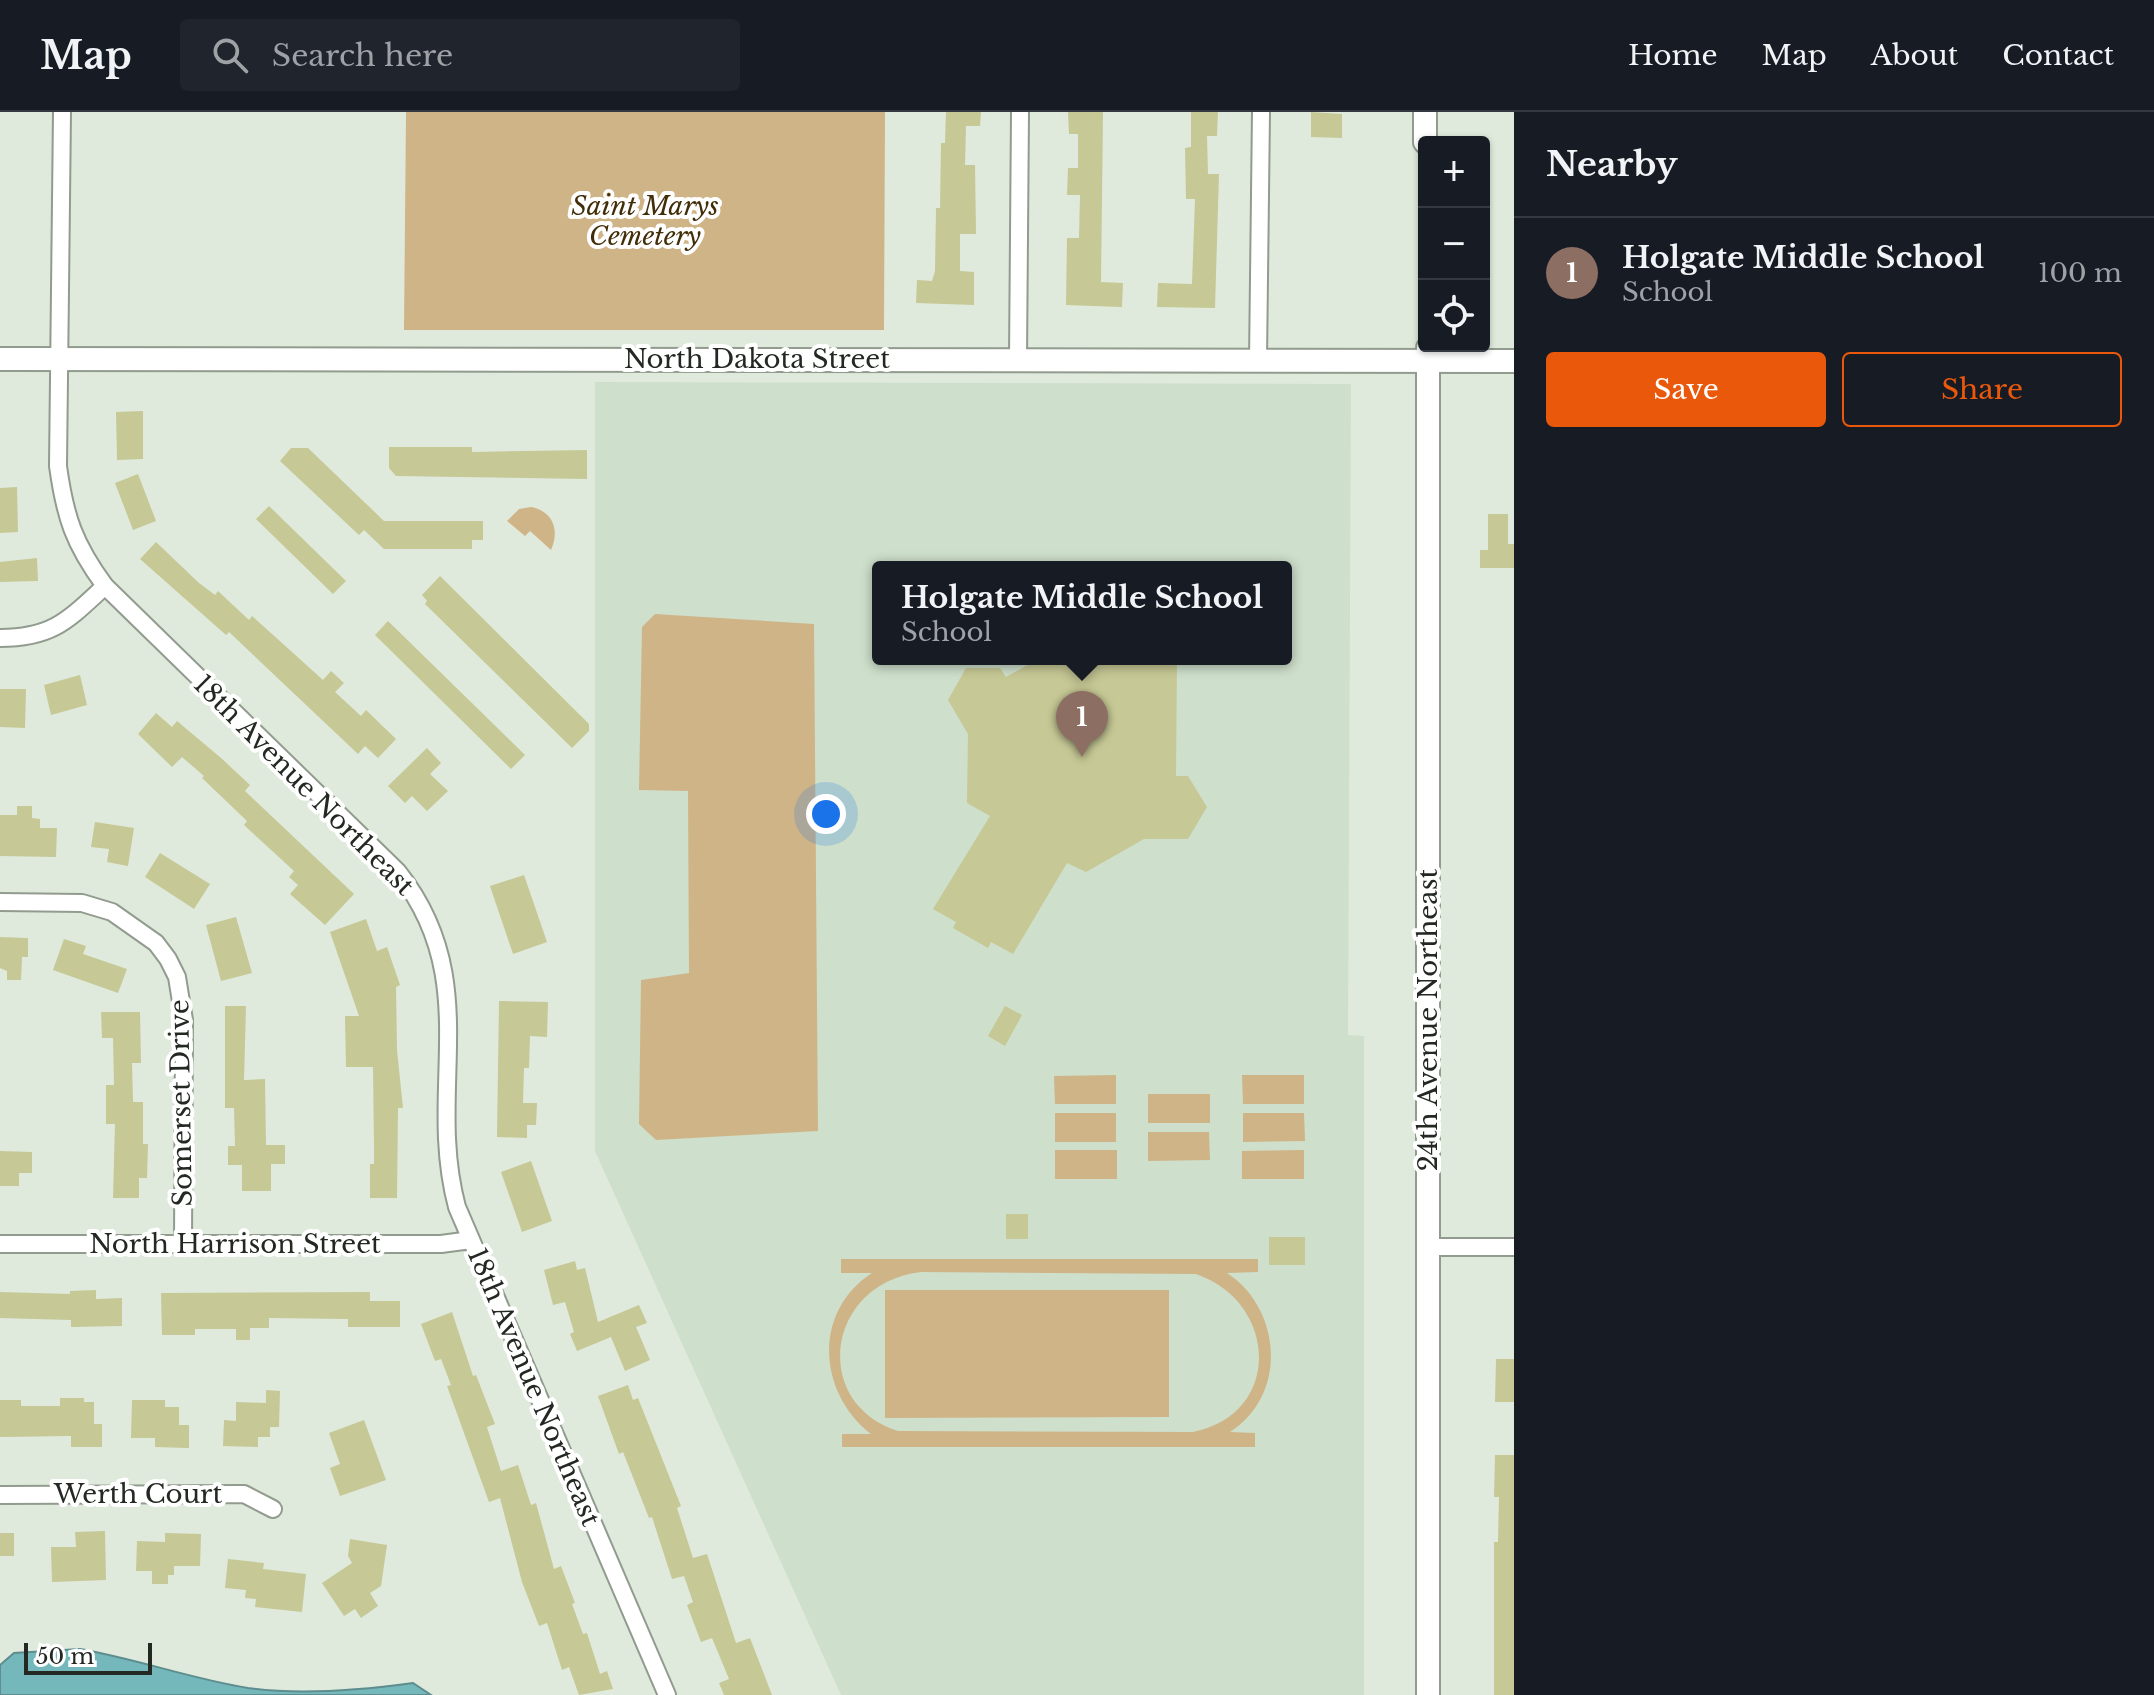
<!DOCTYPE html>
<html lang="en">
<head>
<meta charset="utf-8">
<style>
  :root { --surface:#171b24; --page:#20242c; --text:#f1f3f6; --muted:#9ea1a6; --line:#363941; --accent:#ea580c }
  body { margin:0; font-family:"Libre Baskerville",serif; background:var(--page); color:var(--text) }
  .controls { position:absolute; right:24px; top:24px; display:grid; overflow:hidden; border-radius:8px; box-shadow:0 2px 6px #0004 }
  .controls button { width:72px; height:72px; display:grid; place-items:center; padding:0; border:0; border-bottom:2px solid var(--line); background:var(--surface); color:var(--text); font:40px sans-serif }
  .scale { position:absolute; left:24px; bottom:20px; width:128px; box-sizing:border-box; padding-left:8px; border:4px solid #242823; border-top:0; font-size:22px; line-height:28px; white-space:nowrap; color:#242823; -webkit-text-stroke:6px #fff; paint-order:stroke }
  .you { position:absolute; left:826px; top:702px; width:28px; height:28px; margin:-20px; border:6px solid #fff; border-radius:50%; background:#1a73e8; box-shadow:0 0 0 12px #1a73e833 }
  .badge { display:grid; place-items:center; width:52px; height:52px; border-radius:50%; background:var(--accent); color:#fff; font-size:26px; font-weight:700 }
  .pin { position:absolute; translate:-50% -66px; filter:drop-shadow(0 2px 4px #0008) }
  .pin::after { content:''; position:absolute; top:42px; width:28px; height:24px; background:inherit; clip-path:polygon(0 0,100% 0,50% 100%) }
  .popup { position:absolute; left:872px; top:449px; width:420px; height:104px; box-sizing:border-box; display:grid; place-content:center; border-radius:8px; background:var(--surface); filter:drop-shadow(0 2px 6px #0005); font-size:26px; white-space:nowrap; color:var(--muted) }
  .popup b { font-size:30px; color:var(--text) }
  .popup::after { content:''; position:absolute; left:50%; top:100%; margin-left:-16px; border:16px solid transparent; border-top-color:var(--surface) }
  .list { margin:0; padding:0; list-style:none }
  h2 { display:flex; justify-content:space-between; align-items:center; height:104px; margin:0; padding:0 32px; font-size:34px }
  h2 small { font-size:26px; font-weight:400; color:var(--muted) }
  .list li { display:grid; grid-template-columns:52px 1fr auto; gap:24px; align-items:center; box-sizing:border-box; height:112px; padding:0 32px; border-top:2px solid var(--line) }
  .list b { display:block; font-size:30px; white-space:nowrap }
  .list p { margin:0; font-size:26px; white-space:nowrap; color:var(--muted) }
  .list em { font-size:26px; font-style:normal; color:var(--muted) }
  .actions { display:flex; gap:16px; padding:24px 32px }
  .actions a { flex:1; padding:18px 0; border:2px solid var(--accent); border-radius:8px; text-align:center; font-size:28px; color:var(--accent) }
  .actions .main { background:var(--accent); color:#fff }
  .icon { flex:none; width:44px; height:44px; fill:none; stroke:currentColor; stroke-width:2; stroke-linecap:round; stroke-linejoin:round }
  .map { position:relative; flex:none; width:1514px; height:1583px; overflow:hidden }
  header { display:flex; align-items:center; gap:48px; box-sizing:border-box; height:112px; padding:0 40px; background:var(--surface); border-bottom:2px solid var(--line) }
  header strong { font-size:38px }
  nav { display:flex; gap:44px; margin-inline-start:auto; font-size:28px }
  .search { width:560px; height:72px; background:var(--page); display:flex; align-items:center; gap:20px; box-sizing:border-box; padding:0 28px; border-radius:8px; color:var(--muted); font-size:30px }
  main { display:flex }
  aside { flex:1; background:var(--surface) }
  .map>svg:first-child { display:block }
  .built { fill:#cedfcb; fill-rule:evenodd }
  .green { fill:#cfb487; fill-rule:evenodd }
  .water { fill:#75b8bc; stroke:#5d8d8e; stroke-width:2 }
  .building { fill:#c6c895 }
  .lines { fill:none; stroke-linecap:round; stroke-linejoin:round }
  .street-casing { stroke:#919b8e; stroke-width:20 }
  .secondary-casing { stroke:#919b8e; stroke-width:26 }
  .street { stroke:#fff; stroke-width:16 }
  .secondary { stroke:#fff; stroke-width:22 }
  .labels { text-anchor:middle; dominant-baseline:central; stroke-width:8; stroke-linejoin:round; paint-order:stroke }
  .park-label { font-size:26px; font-style:italic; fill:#412d07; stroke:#fff }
  .street-label { font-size:26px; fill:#242823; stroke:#fff }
</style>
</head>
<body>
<header>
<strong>Map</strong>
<div class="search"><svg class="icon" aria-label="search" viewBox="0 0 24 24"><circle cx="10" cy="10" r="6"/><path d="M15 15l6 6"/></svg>Search here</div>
<nav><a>Home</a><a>Map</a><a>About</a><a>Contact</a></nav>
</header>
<main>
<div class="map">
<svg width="1514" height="1583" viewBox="0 0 1514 1583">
  <rect width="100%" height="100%" fill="#dfeadc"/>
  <!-- built -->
  <path class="built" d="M595 270 1351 272 1348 923 1364 924V1583H841L595 1039ZM878 455H1286V547H878Z"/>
  <!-- green -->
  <g class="green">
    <polygon points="406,0 885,0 884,218 404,218"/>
    <path d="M531 395C553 399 560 418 551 438L530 419 525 424 507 409 519 397Z"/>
    <polygon points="655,502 814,512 818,1019 656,1028 639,1012 641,868 689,861 688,679 639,678 642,515"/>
    <polygon points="1116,963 1116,992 1055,992 1054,964"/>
    <polygon points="1242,963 1304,963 1304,992 1243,992"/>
    <rect x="1148" y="982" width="62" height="29"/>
    <rect x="1055" y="1001" width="61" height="29"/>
    <polygon points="1243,1001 1304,1001 1305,1029 1243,1030"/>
    <polygon points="1148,1020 1209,1020 1210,1048 1148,1049"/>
    <rect x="1055" y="1038" width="62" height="29"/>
    <polygon points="1304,1038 1304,1067 1242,1067 1242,1039"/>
    <path d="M841 1147H1258V1160L1227 1161C1282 1197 1288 1283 1230 1320L1255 1321V1335H842V1322H871C818 1281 812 1200 872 1161H841ZM921 1160 1196 1162C1278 1190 1283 1302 1193 1320L898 1319C810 1291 826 1171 921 1160Z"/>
    <polygon points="885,1178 1169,1178 1169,1305 885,1306"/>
  </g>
  <!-- water -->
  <path class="water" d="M80 1537C137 1547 192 1567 248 1576 299 1583 362 1578 413 1571L431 1583H0V1553L14 1541Z"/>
  <!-- building -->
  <g class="building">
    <polygon points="946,0 981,0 980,14 966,14 965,53 975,53 976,122 960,122 960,159 974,160 974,193 916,191 917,168 932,169 935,159 936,96 940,96 941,31 945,31"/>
    <polygon points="1068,0 1103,0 1101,170 1123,171 1122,195 1066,193 1067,126 1079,126 1080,83 1067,83 1068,56 1078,56 1078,22 1069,22"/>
    <polygon points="1191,0 1218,0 1217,24 1207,24 1208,62 1219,62 1215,196 1157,195 1158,171 1192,172 1195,87 1186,87 1185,36 1191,35"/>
    <polygon points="1311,0 1342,2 1342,26 1311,25"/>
    <polygon points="143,299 143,347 117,348 116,300"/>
    <polygon points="389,335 472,335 472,340 587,338 587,367 396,364 389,356"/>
    <polygon points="291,336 308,336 384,409 483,409 483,428 472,428 472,437 384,437 364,418 359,423 280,349"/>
    <polygon points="138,362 156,409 133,418 115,371"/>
    <polygon points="17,375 18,420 0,421 0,376"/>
    <polygon points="269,394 346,469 333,482 256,407"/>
    <polygon points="1488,402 1508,402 1508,432 1514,432 1514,456 1480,456 1480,438 1488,438"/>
    <polygon points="156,430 199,471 215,483 218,479 249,508 252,504 323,568 331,559 344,571 335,580 361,604 366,598 396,627 378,646 365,634 358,642 229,520 226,523 140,447"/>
    <polygon points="37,446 38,469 0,470 0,450"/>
    <polygon points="440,464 589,612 589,619 572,636 425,492 427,489 422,483"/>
    <polygon points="388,509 525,643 511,657 375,523"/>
    <polygon points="1038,547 1177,547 1176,664 1188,664 1207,695 1188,727 1144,727 1086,760 1067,751 1013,842 991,830 988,836 953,816 956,810 933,797 990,704 967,691 968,622 948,588 966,556 1000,556 1006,565"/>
    <polygon points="80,563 87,593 51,603 44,573"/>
    <polygon points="0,577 26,577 25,616 0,615"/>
    <polygon points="156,601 172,615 177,609 221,646 250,673 245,679 354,782 325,813 290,782 298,773 289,765 294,759 244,713 247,709 202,666 204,664 182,645 172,655 138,622"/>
    <polygon points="427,636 441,651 430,662 448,679 427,699 412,684 405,691 388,674"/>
    <polygon points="17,694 32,694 32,706 40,707 40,716 57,716 56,745 0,744 0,703 17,703"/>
    <polygon points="95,710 134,716 128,754 107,750 109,737 91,735"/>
    <polygon points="160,741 210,772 194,797 145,765"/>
    <polygon points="524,763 547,830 513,842 490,774"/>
    <polygon points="236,805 252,861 221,869 206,813"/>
    <polygon points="366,807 377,839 387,835 400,873 396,875 397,938 403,996 398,996 397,1086 370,1086 370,1052 374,1052 374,1034 373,955 346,955 345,904 359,904 330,820"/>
    <polygon points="0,825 28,826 28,845 22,845 21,868 7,868 7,859 0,856"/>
    <polygon points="64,827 86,834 83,842 127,857 118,881 53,858"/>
    <polygon points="499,889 548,890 547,925 530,924 529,956 524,956 523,991 537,991 536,1013 527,1013 527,1026 497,1025"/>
    <polygon points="225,894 246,894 244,968 265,967 266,1033 285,1033 285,1052 271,1052 271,1079 242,1079 242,1053 228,1053 228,1034 235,1034 234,996 225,996"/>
    <polygon points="1005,894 1022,903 1005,934 988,924"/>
    <polygon points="101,900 140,900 141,951 132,951 133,990 143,990 143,1032 148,1032 147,1066 139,1066 139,1086 113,1086 115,1012 106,1012 106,973 114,973 113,926 102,926"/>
    <polygon points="0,1039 32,1040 32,1061 19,1061 19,1074 0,1074"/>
    <polygon points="531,1049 552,1109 522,1120 501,1060"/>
    <rect x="1006" y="1102" width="22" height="25"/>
    <rect x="1269" y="1125" width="36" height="28"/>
    <polygon points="575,1149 577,1158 585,1156 598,1210 639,1193 647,1211 636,1215 650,1248 625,1259 611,1225 577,1239 570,1222 574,1220 565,1190 553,1193 544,1158"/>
    <polygon points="96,1178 96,1187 122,1186 122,1214 71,1215 71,1208 0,1206 0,1180 70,1182 70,1179"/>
    <polygon points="370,1180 370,1189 400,1189 400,1215 348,1215 348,1207 269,1206 269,1216 250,1216 250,1228 236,1228 236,1217 195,1217 195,1223 162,1223 161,1181"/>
    <polygon points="452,1200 473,1264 476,1263 495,1312 487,1315 501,1359 518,1353 531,1393 536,1391 554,1457 561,1454 575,1491 572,1492 583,1522 587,1521 600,1562 607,1559 613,1577 579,1583 569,1555 562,1558 547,1511 539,1514 522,1470 500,1386 489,1390 447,1274 451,1273 441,1247 435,1249 421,1212"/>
    <polygon points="1496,1247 1514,1247 1514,1290 1495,1290"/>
    <polygon points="628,1273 633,1288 638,1286 681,1394 677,1396 693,1446 707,1442 736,1531 750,1526 772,1583 724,1583 719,1571 729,1567 712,1526 701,1530 687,1493 693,1490 684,1464 672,1467 652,1405 649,1406 623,1340 619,1342 598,1284"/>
    <polygon points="266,1278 280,1279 279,1315 270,1315 270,1325 258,1325 258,1335 223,1334 224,1308 236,1309 236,1290 266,1291"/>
    <polygon points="60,1286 84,1286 84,1290 94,1290 94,1312 102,1312 102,1335 71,1335 71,1324 0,1325 0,1288 21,1288 21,1294 60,1294"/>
    <polygon points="132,1288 165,1288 165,1295 179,1295 179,1313 189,1313 189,1336 155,1335 155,1326 131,1326"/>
    <polygon points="364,1308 386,1368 340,1384 330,1356 340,1352 329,1321"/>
    <polygon points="1495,1343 1514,1343 1514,1583 1494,1583 1494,1430 1498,1430 1499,1385 1494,1385"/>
    <polygon points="105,1419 106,1468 52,1470 51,1435 76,1435 75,1420"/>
    <rect x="0" y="1421" width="14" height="23"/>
    <polygon points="165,1421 201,1422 200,1454 174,1454 174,1463 168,1463 168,1472 152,1472 152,1459 136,1459 137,1429 165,1430"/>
    <polygon points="350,1427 387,1433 381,1474 370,1481 378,1494 361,1506 355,1497 344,1504 322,1471 352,1451 348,1444"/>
    <polygon points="228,1447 264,1451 263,1457 306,1462 302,1500 255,1495 256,1487 245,1486 246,1478 225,1476"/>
  </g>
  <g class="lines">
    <!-- street casing -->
    <g class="street-casing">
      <g id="street">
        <path d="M62 0 58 354C65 405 74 432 105 474L398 760C485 870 425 976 457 1095L667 1583"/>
        <polyline points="1018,247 1020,0"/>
        <polyline points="1258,248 1261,0"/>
        <path d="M0 526C53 526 68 508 105 474"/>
        <polyline points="0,790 82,791 112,800 156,831 168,847 177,865 184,908 183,1133"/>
        <polyline points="0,1132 441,1132 471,1128"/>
        <polyline points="1428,1135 1514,1135"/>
        <polyline points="0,1383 244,1382 273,1397"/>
      </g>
    </g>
    <!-- secondary casing -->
    <g class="secondary-casing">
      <g id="secondary">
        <polyline points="1425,0 1425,30"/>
        <polyline points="0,247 1514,249"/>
        <polyline points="1428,1583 1428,236"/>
      </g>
    </g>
    <!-- street -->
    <use href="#street" class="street"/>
    <!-- secondary -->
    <use href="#secondary" class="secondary"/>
  </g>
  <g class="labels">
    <!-- park labels -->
    <g class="park-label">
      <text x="645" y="94">Saint Marys<tspan x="645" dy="30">Cemetery</tspan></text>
    </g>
    <!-- street labels -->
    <g class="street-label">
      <text x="757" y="247">North Dakota Street</text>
      <text transform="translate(304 673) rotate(45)">18th Avenue Northeast</text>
      <text transform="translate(1428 908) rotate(-90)">24th Avenue Northeast</text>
      <text transform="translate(181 991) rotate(-91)">Somerset Drive</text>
      <text x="235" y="1132">North Harrison Street</text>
      <text transform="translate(534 1275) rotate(67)">18th Avenue Northeast</text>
      <text x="138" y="1382">Werth Court</text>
    </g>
  </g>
</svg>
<div class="controls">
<button>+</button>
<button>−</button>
<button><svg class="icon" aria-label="locate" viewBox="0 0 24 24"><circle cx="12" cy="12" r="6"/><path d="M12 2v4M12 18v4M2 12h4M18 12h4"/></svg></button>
</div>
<div class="scale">50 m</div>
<div class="you"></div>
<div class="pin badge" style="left:1082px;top:645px;background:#8d6e63">1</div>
<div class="popup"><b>Holgate Middle School</b>School</div>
</div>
<aside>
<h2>Nearby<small></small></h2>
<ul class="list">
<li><span class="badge" style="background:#8d6e63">1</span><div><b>Holgate Middle School</b><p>School</p></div><em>100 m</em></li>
</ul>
<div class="actions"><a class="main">Save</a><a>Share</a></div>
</aside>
</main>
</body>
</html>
